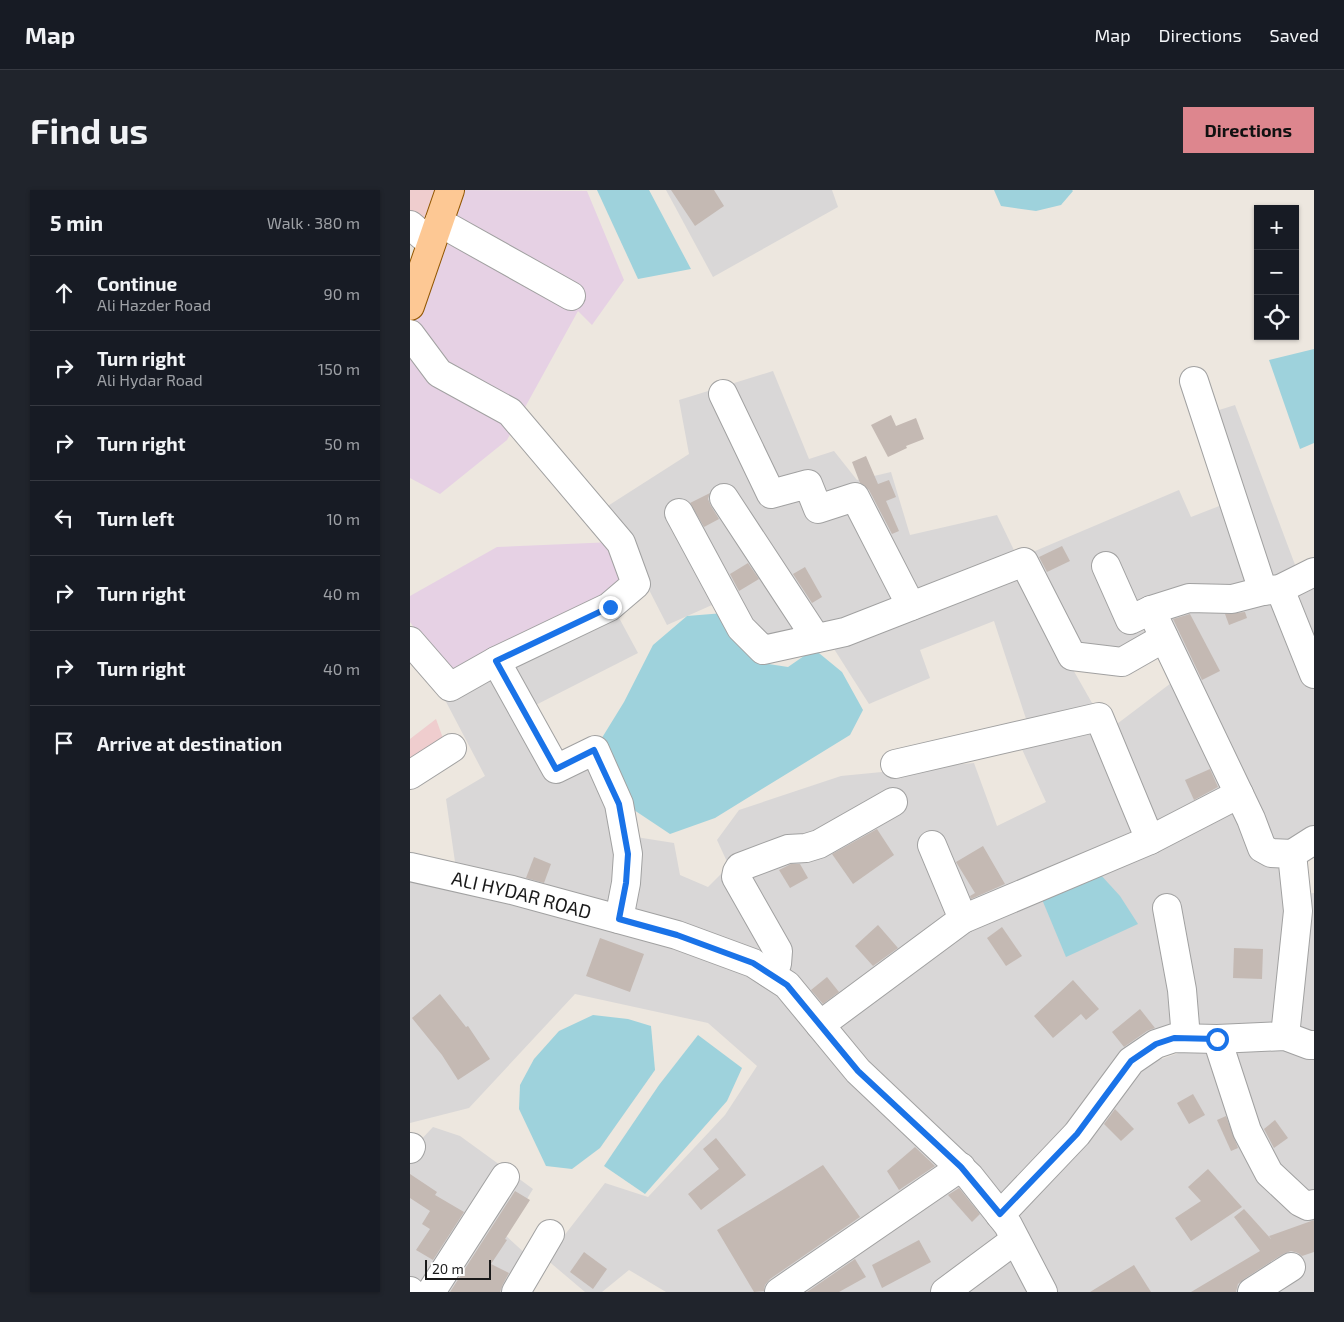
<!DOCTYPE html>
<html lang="en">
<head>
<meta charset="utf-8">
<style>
  :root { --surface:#171b24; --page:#20242c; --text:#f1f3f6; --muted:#9ea1a6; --line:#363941; --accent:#dd868e }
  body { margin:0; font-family:"Exo 2",sans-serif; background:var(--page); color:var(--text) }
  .controls { position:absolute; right:15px; top:15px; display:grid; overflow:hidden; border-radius:0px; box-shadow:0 1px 4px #0004 }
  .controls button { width:45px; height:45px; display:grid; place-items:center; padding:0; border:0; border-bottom:1px solid var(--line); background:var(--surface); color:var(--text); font:25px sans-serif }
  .scale { position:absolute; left:15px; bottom:12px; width:66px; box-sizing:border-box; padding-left:5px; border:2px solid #1a1a1a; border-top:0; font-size:14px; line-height:18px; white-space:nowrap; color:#1a1a1a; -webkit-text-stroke:4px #fff; paint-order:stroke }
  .stop { position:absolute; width:15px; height:15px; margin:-11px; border:4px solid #1a73e8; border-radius:50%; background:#fff }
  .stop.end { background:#1a73e8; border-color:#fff; box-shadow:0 1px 5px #0008 }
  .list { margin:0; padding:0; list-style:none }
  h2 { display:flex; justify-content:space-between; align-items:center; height:65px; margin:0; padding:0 20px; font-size:21px }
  h2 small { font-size:16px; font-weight:400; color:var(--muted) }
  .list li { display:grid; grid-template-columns:32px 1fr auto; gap:15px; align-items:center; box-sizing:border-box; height:75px; padding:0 20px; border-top:1px solid var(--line) }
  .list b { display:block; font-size:19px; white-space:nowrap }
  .list p { margin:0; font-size:16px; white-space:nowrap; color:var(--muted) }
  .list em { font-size:16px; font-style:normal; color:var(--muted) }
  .icon { flex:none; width:28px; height:28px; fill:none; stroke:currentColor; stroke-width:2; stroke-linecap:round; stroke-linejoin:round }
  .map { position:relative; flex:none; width:904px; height:1102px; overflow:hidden; border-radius:0px }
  header { display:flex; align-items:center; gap:30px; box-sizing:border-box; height:70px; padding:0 25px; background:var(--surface); border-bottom:1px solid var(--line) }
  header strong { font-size:24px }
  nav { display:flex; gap:28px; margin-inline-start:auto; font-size:18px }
  .intro { display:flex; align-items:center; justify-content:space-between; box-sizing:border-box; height:120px; padding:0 30px }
  h1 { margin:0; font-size:35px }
  .button { padding:12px 22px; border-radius:0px; background:var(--accent); color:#111; font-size:18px; font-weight:700 }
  main { display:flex; gap:30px; padding:0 30px }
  aside { flex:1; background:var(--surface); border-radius:0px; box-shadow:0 1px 4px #0004 }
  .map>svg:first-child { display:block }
  .residential { fill:#d9d7d7 }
  .commercial { fill:#efcdce }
  .industrial { fill:#e6d1e4 }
  .water { fill:#9ed2dc }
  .building { fill:#c4b9b3 }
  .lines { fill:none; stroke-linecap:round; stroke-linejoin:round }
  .minor-casing { stroke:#a1a1a1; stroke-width:30 }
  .major-casing { stroke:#915600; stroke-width:30 }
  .minor { stroke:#fff; stroke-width:28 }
  .major { stroke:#fdc894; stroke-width:28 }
  .route { stroke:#1a73e8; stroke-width:6 }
  .labels { text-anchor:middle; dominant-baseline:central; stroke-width:4; stroke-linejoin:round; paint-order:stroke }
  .street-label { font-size:19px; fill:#1a1a1a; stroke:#fff }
</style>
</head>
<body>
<header>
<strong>Map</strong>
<nav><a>Map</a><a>Directions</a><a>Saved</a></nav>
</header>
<div class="intro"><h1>Find us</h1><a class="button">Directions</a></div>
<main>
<aside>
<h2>5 min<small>Walk · 380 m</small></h2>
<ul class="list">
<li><svg class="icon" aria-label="ahead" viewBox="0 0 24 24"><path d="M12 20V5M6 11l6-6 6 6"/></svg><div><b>Continue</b><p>Ali Hazder Road</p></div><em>90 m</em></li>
<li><svg class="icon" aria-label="right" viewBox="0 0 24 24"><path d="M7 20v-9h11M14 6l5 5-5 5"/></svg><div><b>Turn right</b><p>Ali Hydar Road</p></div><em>150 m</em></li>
<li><svg class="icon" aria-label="right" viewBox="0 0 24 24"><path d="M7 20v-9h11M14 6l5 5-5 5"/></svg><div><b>Turn right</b></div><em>50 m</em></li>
<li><svg class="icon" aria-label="left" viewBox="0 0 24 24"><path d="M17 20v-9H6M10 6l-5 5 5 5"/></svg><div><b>Turn left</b></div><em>10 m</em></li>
<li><svg class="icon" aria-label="right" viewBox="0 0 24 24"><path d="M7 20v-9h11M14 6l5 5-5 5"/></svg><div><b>Turn right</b></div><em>40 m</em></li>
<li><svg class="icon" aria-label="right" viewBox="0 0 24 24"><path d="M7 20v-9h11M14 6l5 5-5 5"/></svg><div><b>Turn right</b></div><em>40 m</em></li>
<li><svg class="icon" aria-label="arrive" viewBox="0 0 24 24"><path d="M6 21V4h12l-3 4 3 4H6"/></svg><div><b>Arrive at destination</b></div></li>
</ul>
</aside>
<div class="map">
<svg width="904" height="1102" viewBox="0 0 904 1102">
  <rect width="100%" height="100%" fill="#ede7df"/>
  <!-- residential -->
  <g class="residential">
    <polygon points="256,0 422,0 428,17 303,87"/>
    <polygon points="363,181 399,269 424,261 447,290 481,282 500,345 587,325 653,462 686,520 618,535 584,431 510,460 520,488 459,514 412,440 354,453 320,407 257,435 215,353 193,319 279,264 269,210"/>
    <polygon points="825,215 893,396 904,391 904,647 889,657 858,651 758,446 710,467 663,460 618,364 769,300 781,327 817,313 790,226"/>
    <polygon points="208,426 228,463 108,524 142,586 180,571 200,614 207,659 204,719 46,679 36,609 75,586 34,508"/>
    <polygon points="769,487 852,664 882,672 867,837 762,837 594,1015 355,771 217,723 226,647 264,653 270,685 298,697 319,676 307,650 329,620 431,586 564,573 587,636 636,612 611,557 699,540"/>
    <polygon points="0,685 148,720 320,774 367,795 599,1047 626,1102 256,1102 219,1080 192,1102 175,1102 136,1069 195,993 238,1007 315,925 347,876 298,833 165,804 59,918 0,933"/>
    <polygon points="904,703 904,852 879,840 894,704"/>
    <polygon points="869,850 892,867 904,867 904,1102 642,1102 598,1026 726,878 780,859"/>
    <polygon points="23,937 50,946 123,999 95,1045 118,1066 116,1102 0,1102 0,965 5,956"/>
  </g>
  <!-- commercial -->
  <g class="commercial">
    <polygon points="0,0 28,0 8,55 0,46"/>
    <polygon points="26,529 34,551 0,575 0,549"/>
  </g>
  <!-- industrial -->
  <g class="industrial">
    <polygon points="45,0 177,1 214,90 182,135 168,121 97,250 30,304 0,288 0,136"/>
    <polygon points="204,352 216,391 196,410 41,489 0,432 0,406 87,357"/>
  </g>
  <!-- water -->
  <g class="water">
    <polygon points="187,0 239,0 281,79 228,89"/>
    <polygon points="584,0 662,0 663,1 651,15 626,21 591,16"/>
    <polygon points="904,159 904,253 890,259 859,170"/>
    <polygon points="314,423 333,455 346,472 378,477 404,459 432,482 453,520 440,545 305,628 260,644 218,616 190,551 214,512 243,455 277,426"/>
    <polygon points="689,683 710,706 728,734 656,767 631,707"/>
    <polygon points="183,825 218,829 241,836 245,880 190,958 162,979 136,976 109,919 110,895 124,869 149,841"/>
    <polygon points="288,845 332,878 317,911 235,1004 194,976 249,895"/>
  </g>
  <!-- building -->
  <g class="building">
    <polygon points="261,0 304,0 314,16 285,36"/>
    <polygon points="481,225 486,236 506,228 514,249 496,256 497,258 478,267 461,235"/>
    <polygon points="456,266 468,294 479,290 486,307 476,311 489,341 482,344 459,300 450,293 442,272"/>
    <polygon points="300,303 298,309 301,316 309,329 294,337 280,313"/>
    <polygon points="652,356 660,371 637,382 629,367"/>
    <polygon points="338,373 349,389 329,401 320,384"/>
    <polygon points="395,377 412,407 402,413 383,384"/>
    <polygon points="835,422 837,428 819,435 815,424"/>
    <polygon points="780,424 810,481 792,490 763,429"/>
    <polygon points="800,579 808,597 784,610 775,590"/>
    <polygon points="467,639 484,665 443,694 422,664"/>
    <polygon points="573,656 595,694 561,709 560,706 565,703 546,672"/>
    <polygon points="124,667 141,674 134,693 116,688"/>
    <polygon points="381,674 390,674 398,688 380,698 369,680"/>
    <polygon points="468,735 488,758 463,776 445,756"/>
    <polygon points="592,737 612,766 596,776 577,748"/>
    <polygon points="190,748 234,764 220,802 176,786"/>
    <polygon points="824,758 853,759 852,789 823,788"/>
    <polygon points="417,787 429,802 413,814 401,800"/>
    <polygon points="663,790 689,819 676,830 671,824 643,848 624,826"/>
    <polygon points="30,804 56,837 58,836 80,869 48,890 32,865 2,828"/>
    <polygon points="730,819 745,838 737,841 714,857 702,842"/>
    <polygon points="783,904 795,925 779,934 767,913"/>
    <polygon points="705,919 724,939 711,951 694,934"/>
    <polygon points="816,926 828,958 821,961 807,930"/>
    <polygon points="865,930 878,948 864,958 854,939"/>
    <polygon points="306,948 336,985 291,1020 278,1004 309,979 293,959"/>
    <polygon points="505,957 525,976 489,1000 477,981"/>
    <polygon points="413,975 450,1027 360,1089 355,1095 354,1101 344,1102 307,1040"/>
    <polygon points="798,979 832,1017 781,1051 765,1028 791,1011 778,997"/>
    <polygon points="0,984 27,1002 25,1005 54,1022 23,1070 6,1060 20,1039 12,1034 20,1021 0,1008"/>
    <polygon points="549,998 570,1024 562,1032 538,1005"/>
    <polygon points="105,1001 120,1010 95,1049 97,1050 81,1074 99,1083 93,1094 90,1102 40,1102"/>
    <polygon points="834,1019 861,1049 859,1046 904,1030 904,1062 892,1066 888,1063 881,1061 873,1064 834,1089 828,1094 826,1102 781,1102 850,1061 824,1027"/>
    <polygon points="509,1050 521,1072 472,1098 462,1075"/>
    <polygon points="174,1062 197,1079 183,1099 160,1082"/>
    <polygon points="445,1069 456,1087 429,1102 397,1102"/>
    <polygon points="724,1075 741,1102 680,1102"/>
  </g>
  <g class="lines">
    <!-- minor casing -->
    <g class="minor-casing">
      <g id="minor">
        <polyline points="29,32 161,106"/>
        <polyline points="0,35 21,53"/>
        <polyline points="0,144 29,183 100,222 211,353 226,394 199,417 86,471 40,497 0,451"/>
        <polyline points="784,191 853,401"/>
        <polyline points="313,204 361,304 398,294 408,319 445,307 501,416"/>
        <polyline points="314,308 406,448"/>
        <polyline points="269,323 331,438 353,460 435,442 614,372 662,466 712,472 754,448"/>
        <polyline points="696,376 720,430 741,420"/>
        <polyline points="870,399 904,484"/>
        <polyline points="86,471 146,579 185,560 209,614 218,664 216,693 209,729"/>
        <polyline points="485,574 689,527 740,650"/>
        <polyline points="0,585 42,558"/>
        <polyline points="522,655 553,729"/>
        <polyline points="882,664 904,650"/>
        <path id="s1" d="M0 677 102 700 267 745 343 773 377 795 448 881 560 987 598 1035 633 1102"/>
        <polyline points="757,718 772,800 776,848"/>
        <polyline points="359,783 367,774 368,761 326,687 327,682 330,677 378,659 396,658 409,654 483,612"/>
        <polyline points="410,835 553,729 740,650 829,604"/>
        <polyline points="875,846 888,721 882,664 861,663 852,658 841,629 741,420 779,408 822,409 853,401 870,399 904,382"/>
        <polyline points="807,849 837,941 859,983 890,1012 898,1016 904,1014"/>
        <polyline points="0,959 1,957"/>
        <polyline points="590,1025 667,944 721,871 746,854 764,848 807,849 875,846 899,855 904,855"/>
        <polyline points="0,1101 1,1102"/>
        <polyline points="21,1102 95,987"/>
        <polyline points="106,1102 140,1044"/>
        <polyline points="369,1102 551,977"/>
        <polyline points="535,1102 605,1050"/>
        <polyline points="842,1102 881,1077"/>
      </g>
    </g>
    <!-- major casing -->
    <g class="major-casing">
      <polyline id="major" points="0,116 40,0"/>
    </g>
    <!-- minor -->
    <use href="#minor" class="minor"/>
    <!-- major -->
    <use href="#major" class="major"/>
  </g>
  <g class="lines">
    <!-- route -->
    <polyline class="route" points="200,417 86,471 146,579 184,560 209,614 218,664 216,693 209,729 267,745 343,773 377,795 448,881 551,977 590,1024 667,944 721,871 746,854 764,848 807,849"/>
  </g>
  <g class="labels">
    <!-- street labels -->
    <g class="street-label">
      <text stroke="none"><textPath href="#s1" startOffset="115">ALI HYDAR ROAD</textPath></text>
    </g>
  </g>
</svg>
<div class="controls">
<button>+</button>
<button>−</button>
<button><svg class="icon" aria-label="locate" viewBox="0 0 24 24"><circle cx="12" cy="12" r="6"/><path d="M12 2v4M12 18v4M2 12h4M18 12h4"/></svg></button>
</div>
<div class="scale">20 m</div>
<div class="stop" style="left:807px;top:849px"></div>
<div class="stop end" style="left:200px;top:417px"></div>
</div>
</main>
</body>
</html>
